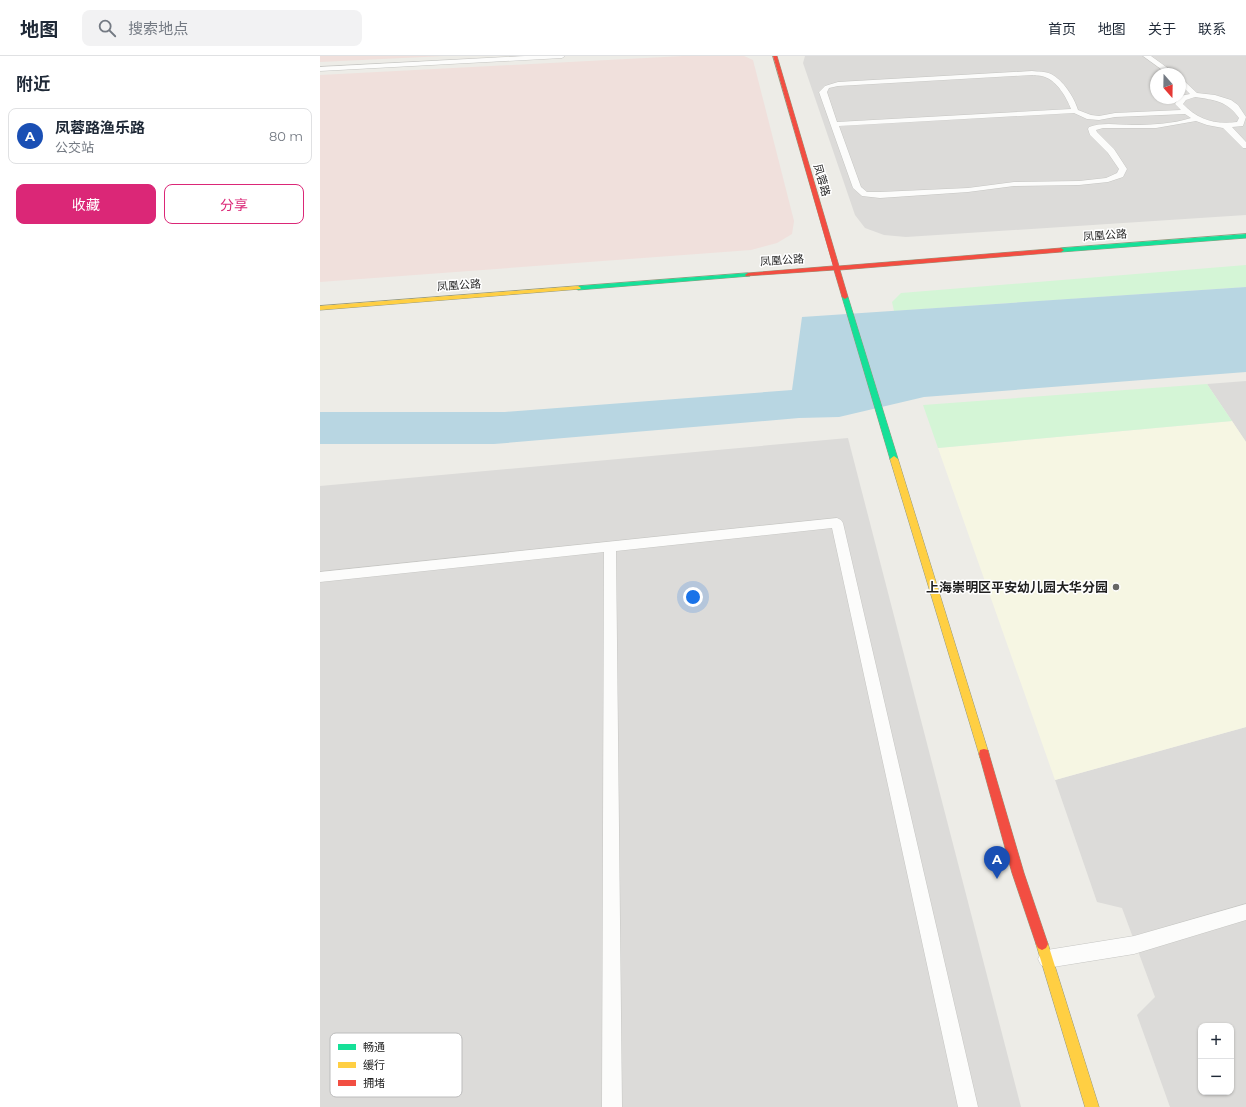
<!DOCTYPE html>
<html lang="zh">
<head>
<meta charset="utf-8">
<style>
  :root { --surface:#fff; --page:#f2f2f3; --text:#1f2937; --muted:#747a83; --line:#e0e1e3; --accent:#db2777 }
  body { margin:0; font-family:Montserrat,"Noto Sans SC",sans-serif; background:var(--page); color:var(--text) }
  .controls { position:absolute; right:12px; bottom:12px; display:grid; overflow:hidden; border-radius:8px; box-shadow:0 1px 3px #0004 }
  .controls button { width:36px; height:36px; display:grid; place-items:center; padding:0; border:0; border-bottom:1px solid var(--line); background:var(--surface); color:var(--text); font:20px sans-serif }
  .compass { position:absolute; left:830px; top:12px; width:36px; height:36px; border-radius:50%; background:var(--surface); box-shadow:0 1px 3px #0004; rotate:160deg }
  .you { position:absolute; left:373px; top:541px; width:14px; height:14px; margin:-10px; border:3px solid #fff; border-radius:50%; background:#1a73e8; box-shadow:0 0 0 6px #1a73e833 }
  .badge { display:grid; place-items:center; width:26px; height:26px; border-radius:50%; background:var(--accent); color:#fff; font-size:13px; font-weight:700 }
  .pin { position:absolute; translate:-50% -33px; filter:drop-shadow(0 1px 2px #0008) }
  .pin::after { content:''; position:absolute; top:21px; width:14px; height:12px; background:inherit; clip-path:polygon(0 0,100% 0,50% 100%) }
  .list { margin:0; padding:0; list-style:none }
  h2 { display:flex; justify-content:space-between; align-items:center; height:52px; margin:0; padding:0 16px; font-size:17px }
  h2 small { font-size:13px; font-weight:400; color:var(--muted) }
  .list li { display:grid; grid-template-columns:26px 1fr auto; gap:12px; align-items:center; box-sizing:border-box; height:56px; margin:0 8px 8px; padding:0 8px; border:1px solid var(--line); border-radius:8px }
  .list b { display:block; font-size:15px; white-space:nowrap }
  .list p { margin:0; font-size:13px; white-space:nowrap; color:var(--muted) }
  .list em { font-size:13px; font-style:normal; color:var(--muted) }
  .actions { display:flex; gap:8px; padding:12px 16px }
  .actions a { flex:1; padding:9px 0; border:1px solid var(--accent); border-radius:8px; text-align:center; font-size:14px; color:var(--accent) }
  .actions .main { background:var(--accent); color:#fff }
  .icon { flex:none; width:22px; height:22px; fill:none; stroke:currentColor; stroke-width:2; stroke-linecap:round; stroke-linejoin:round }
  .map { position:relative; flex:none; width:926px; height:1051px; overflow:hidden }
  header { display:flex; align-items:center; gap:24px; box-sizing:border-box; height:56px; padding:0 20px; background:var(--surface); border-bottom:1px solid var(--line) }
  header strong { font-size:19px }
  nav { display:flex; gap:22px; margin-inline-start:auto; font-size:14px }
  .search { width:280px; height:36px; background:var(--page); display:flex; align-items:center; gap:10px; box-sizing:border-box; padding:0 14px; border-radius:8px; color:var(--muted); font-size:15px }
  main { display:flex }
  aside { flex:1; background:var(--surface) }
  .map>svg:first-child { display:block }
  .residential { fill:#dcdbd9; fill-rule:evenodd }
  .commercial { fill:#f0e0dc }
  .education { fill:#f6f6e3 }
  .park { fill:#d4f5d6 }
  .water { fill:#b8d6e2 }
  .lines { fill:none; stroke-linecap:round; stroke-linejoin:round }
  .lane-casing { stroke:#c6c6c3; stroke-width:1 }
  .fast-casing { stroke:#94987e; stroke-width:1 }
  .slow-casing { stroke:#94987e; stroke-width:1 }
  .jam-casing { stroke:#94987e; stroke-width:1 }
  .lane { fill:#fcfcfb; fill-rule:evenodd }
  .fast { fill:#16e098; fill-rule:evenodd }
  .slow { fill:#ffcf43; fill-rule:evenodd }
  .jam { fill:#f24e42; fill-rule:evenodd }
  .poi-dot { fill:#676765; stroke:#fff; stroke-width:1.5 }
  .labels { text-anchor:middle; dominant-baseline:central; stroke-width:3; stroke-linejoin:round; paint-order:stroke }
  .far-street-label { font-size:11px; fill:#1f1f1f; stroke:#fff }
  .poi-label { font-size:13px; font-weight:bold; fill:#1f1f1f; stroke:#fff; text-anchor:end }
  .key { fill:#fff; stroke:#bcbcbc; stroke-width:1 }
  .key-label { font-size:11px; fill:#1f1f1f }
</style>
</head>
<body>
<header>
<strong>地图</strong>
<div class="search"><svg class="icon" aria-label="search" viewBox="0 0 24 24"><circle cx="10" cy="10" r="6"/><path d="M15 15l6 6"/></svg>搜索地点</div>
<nav><a>首页</a><a>地图</a><a>关于</a><a>联系</a></nav>
</header>
<main>
<aside>
<h2>附近<small></small></h2>
<ul class="list">
<li><span class="badge" style="background:#1a4fb4">A</span><div><b>凤蓉路渔乐路</b><p>公交站</p></div><em>80 m</em></li>
</ul>
<div class="actions"><a class="main">收藏</a><a>分享</a></div>
</aside>
<div class="map">
<svg width="926" height="1051" viewBox="0 0 926 1051">
  <rect width="100%" height="100%" fill="#edece7"/>
  <!-- residential -->
  <g class="residential">
    <path d="M485 0H926V159L586 181 564 179 545 172 535 159 483 7ZM836 18H860V42H836Z"/>
    <polygon points="926,325 926,386 887,328"/>
    <polygon points="528,382 701,1051 0,1051 0,430"/>
    <path d="M926 671V1051H850L817 959 835 941 802 852 777 846 735 724ZM881 970H911V1036H881Z"/>
  </g>
  <!-- commercial -->
  <g class="commercial">
    <polygon points="0,0 124,0 0,6"/>
    <polygon points="363,0 424,0 433,4 474,165 472,178 457,187 431,194 0,226 0,19"/>
  </g>
  <!-- education -->
  <polygon class="education" points="912,365 926,386 926,671 735,724 618,392"/>
  <!-- park -->
  <g class="park">
    <polygon points="926,209 926,231 574,255 572,246 581,237"/>
    <polygon points="887,328 912,365 618,392 603,349"/>
  </g>
  <!-- water -->
  <polygon class="water" points="926,231 926,316 604,341 519,361 479,362 174,388 0,388 0,356 185,356 472,334 482,261"/>
  <g class="lines">
    <!-- lane casing -->
    <g class="lane-casing">
      <g id="lane">
        <polygon points="205,0 245,0 242,2 0,15 0,11"/>
        <polygon points="823,0 831,0 856,18 848,18"/>
        <path d="M712 15C718 16 725 15 731 18 743 24 754 41 758 54L771 59 779 60 795 57 861 54 855 48 860 40 870 38 860 28V22L862 23 877 37 895 39 911 44 918 49 926 61 923 70 912 71 926 86V92H923L903 72 887 69 876 65 836 72H783L776 74 777 76 794 93 807 113 803 121 788 126 759 129 694 130 648 136 560 142 542 140 533 132 499 36 505 30 518 26ZM712 19C716 20 721 19 725 21 737 25 747 42 751 53L517 66 507 36 509 32 518 30ZM875 41C895 44 907 45 919 62L917 66C896 69 878 64 863 48L866 44ZM754 57 767 63 779 64 795 61 865 58 871 62C852 68 831 69 812 69 797 69 784 66 769 71L768 73 770 79 788 97 799 113 797 117 786 122 759 125 694 126 648 132 560 136H547L541 131 519 70Z"/>
        <polygon points="517,462 521,464 523,467 658,1051 638,1051 512,472 296,495 302,1051 282,1051 284,496 0,526 0,516"/>
        <polygon points="926,848 926,864 814,898 727,912 721,909 718,903 721,897 727,894 814,880"/>
      </g>
    </g>
    <!-- fast casing -->
    <g class="fast-casing">
      <g id="fast">
        <polygon points="926,178 926,182 741,196 738,194 741,192"/>
        <polygon points="428,217 431,219 430,220 258,234 255,232 258,230"/>
        <polygon points="525,239 528,241 578,403 577,405 571,405 570,403 522,241"/>
      </g>
    </g>
    <!-- slow casing -->
    <g class="slow-casing">
      <g id="slow">
        <polygon points="258,230 261,232 260,233 0,254 0,250"/>
        <polygon points="574,400 578,403 669,698 668,702 664,703 660,702 659,698 570,403"/>
        <polygon points="722,882 726,884 728,888 779,1051 765,1051 716,888 718,884"/>
      </g>
    </g>
    <!-- jam casing -->
    <g class="jam-casing">
      <g id="jam">
        <polygon points="453,0 457,0 519,210 741,192 744,194 741,196 520,214 528,241 525,243 522,241 514,214 426,220 425,219 428,217 513,210"/>
        <polygon points="664,693 668,694 669,698 704,817 728,888 726,892 722,894 718,892 716,888 692,817 659,698 660,694"/>
      </g>
    </g>
    <!-- lane -->
    <use href="#lane" class="lane"/>
    <!-- fast -->
    <use href="#fast" class="fast"/>
    <!-- slow -->
    <use href="#slow" class="slow"/>
    <!-- jam -->
    <use href="#jam" class="jam"/>
  </g>
  <!-- markers -->
  <circle class="poi-dot" cx="796" cy="531" r="4"/>
  <g class="labels">
    <!-- far-street labels -->
    <g class="far-street-label">
      <text transform="translate(502 124) rotate(74)">凤蓉路</text>
      <text transform="translate(785 179) rotate(-4)">凤凰公路</text>
      <text transform="translate(462 204) rotate(-4)">凤凰公路</text>
      <text transform="translate(139 229) rotate(-4)">凤凰公路</text>
    </g>
    <!-- poi labels -->
    <g class="poi-label">
      <text x="788" y="531">上海崇明区平安幼儿园大华分园</text>
    </g>
  </g>
  <!-- legend -->
  <rect x="10" y="977" width="132" height="64" rx="6" class="key"/>
  <rect x="18" y="988" width="18" height="6" fill="#16e098"/>
  <rect x="18" y="1006" width="18" height="6" fill="#ffcf43"/>
  <rect x="18" y="1024" width="18" height="6" fill="#f24e42"/>
  <g class="key-label">
    <text x="43" y="995">畅通</text>
    <text x="43" y="1013">缓行</text>
    <text x="43" y="1031">拥堵</text>
  </g>
</svg>
<div class="controls">
<button>+</button>
<button>−</button>
</div>
<svg class="compass" viewBox="-18 -18 36 36"><path d="M0-13l5 13h-10z" fill="#e53935"/><path d="M0 13l5-13h-10z" fill="#747a83"/></svg>
<div class="you"></div>
<div class="pin badge" style="left:677px;top:823px;background:#1a4fb4">A</div>
</div>
</main>
</body>
</html>
